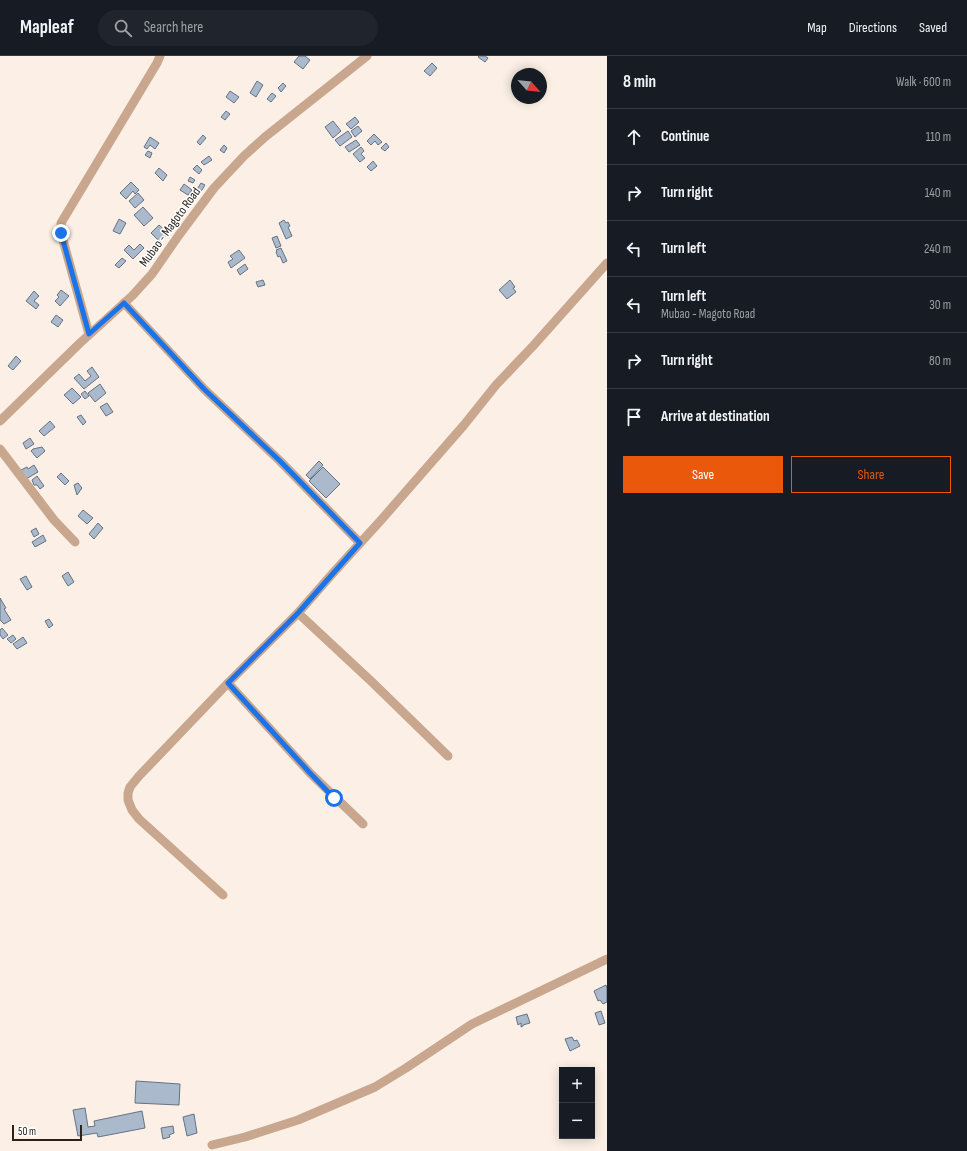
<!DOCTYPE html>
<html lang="en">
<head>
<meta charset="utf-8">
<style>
  :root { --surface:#171b24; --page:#20242c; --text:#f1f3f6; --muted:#9ea1a6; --line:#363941; --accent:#ea580c }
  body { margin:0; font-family:"Sofia Sans Condensed",sans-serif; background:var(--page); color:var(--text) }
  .controls { position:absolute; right:12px; bottom:12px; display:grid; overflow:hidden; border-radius:0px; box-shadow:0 2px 10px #0003 }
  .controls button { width:36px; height:36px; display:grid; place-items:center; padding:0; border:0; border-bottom:1px solid var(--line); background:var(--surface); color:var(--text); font:20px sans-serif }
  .compass { position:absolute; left:511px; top:12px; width:36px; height:36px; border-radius:50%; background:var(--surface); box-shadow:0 2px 10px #0003; rotate:117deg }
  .scale { position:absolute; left:12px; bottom:10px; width:70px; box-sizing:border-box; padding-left:4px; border:2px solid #2a221d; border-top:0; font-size:11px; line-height:14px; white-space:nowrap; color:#2a221d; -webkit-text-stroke:3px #fff; paint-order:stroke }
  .stop { position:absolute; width:12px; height:12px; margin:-9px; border:3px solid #1a73e8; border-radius:50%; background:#fff }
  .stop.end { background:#1a73e8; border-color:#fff; box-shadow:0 1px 4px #0008 }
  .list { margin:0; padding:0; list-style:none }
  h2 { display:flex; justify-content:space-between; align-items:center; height:52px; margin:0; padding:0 16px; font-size:17px }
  h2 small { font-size:13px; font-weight:400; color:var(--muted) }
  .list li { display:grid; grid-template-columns:26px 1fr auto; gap:12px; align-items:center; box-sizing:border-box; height:56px; padding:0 16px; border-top:1px solid var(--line) }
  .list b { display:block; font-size:15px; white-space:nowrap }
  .list p { margin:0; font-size:13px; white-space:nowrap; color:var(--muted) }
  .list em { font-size:13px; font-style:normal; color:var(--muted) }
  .actions { display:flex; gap:8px; padding:12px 16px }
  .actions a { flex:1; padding:9px 0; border:1px solid var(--accent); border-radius:0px; text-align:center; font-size:14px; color:var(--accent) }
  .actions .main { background:var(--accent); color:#fff }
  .icon { flex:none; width:22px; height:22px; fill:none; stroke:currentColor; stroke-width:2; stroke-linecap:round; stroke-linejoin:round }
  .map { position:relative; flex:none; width:607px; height:1095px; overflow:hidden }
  header { display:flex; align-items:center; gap:24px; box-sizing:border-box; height:56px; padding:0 20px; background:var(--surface); border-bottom:1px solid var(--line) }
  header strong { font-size:19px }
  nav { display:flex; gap:22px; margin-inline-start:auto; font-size:14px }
  .search { width:280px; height:36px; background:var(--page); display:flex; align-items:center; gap:10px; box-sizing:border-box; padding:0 14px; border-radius:22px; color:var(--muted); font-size:15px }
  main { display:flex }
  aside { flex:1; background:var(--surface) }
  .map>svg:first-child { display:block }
  .building { fill:#aab9cb; stroke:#647283 }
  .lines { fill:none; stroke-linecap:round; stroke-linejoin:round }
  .street { stroke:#c9a78e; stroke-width:9 }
  .route { stroke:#1a73e8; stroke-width:5 }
  .labels { text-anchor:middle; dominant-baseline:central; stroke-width:3; stroke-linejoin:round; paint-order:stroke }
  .street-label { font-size:13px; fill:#2a221d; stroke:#fff }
</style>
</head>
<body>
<header>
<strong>Mapleaf</strong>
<div class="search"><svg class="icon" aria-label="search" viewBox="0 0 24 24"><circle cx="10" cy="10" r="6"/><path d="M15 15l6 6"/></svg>Search here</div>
<nav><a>Map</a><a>Directions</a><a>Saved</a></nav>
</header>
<main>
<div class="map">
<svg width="607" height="1095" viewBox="0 0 607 1095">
  <rect width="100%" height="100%" fill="#fcf0e6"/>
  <!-- building -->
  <g class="building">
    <polygon points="299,0 305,0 310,4 303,13 294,6"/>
    <polygon points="479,0 485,0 488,2 485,6 478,1"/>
    <polygon points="432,7 437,12 430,20 424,15"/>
    <polygon points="257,25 263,29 256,41 250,37"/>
    <polygon points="283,27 286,30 281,36 278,32"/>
    <polygon points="230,35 239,41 234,47 226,41"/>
    <polygon points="272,37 276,40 271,46 267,43"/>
    <polygon points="226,55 230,58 225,64 221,61"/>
    <polygon points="355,61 359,66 351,73 346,68"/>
    <polygon points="333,65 341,75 333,82 325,71"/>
    <polygon points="358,70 362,75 355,81 351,75"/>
    <polygon points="348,75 352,81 340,90 335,84"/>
    <polygon points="374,78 382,86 378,89 375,85 371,89 367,85"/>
    <polygon points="203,79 206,82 200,89 197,86"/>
    <polygon points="150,81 159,87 155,93 150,89 147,93 144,91"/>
    <polygon points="356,84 360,89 349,96 345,91"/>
    <polygon points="386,87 389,91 385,95 381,92"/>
    <polygon points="224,89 227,92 224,97 220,94"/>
    <polygon points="361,91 364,95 361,98 365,102 360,106 353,98"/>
    <polygon points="148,95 152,97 150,102 145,99"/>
    <polygon points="209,100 212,104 204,109 201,106"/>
    <polygon points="373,105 377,110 371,115 367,111"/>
    <polygon points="197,109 202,114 199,118 193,113"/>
    <polygon points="159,112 167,119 163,125 155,117"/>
    <polygon points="190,121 195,124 193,127 188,125"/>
    <polygon points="131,126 139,134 135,138 133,135 126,143 120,137"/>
    <polygon points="201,127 205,129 200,137 196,135"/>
    <polygon points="184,128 192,134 188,139 180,134"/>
    <polygon points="138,137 144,144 135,152 129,145"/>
    <polygon points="143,151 153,162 144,170 134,159"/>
    <polygon points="119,163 126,167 120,178 113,175"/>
    <polygon points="284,164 286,167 288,166 290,170 288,171 292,180 286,183 279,167"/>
    <polygon points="159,169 168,177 160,186 151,177"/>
    <polygon points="277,180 281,190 276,192 272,182"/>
    <polygon points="140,188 144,192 133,203 124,194 129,189 134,194"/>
    <polygon points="281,192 287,205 283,207 280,200 278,201 276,196 277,195 276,194"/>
    <polygon points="239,194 245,202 231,212 228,206 233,203 230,200"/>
    <polygon points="122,202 126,205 119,212 115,209"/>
    <polygon points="245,208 248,213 240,219 237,214"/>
    <polygon points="263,224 265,229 258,231 256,226"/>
    <polygon points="510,224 515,231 513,232 516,236 507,243 499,234"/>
    <polygon points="61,234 69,240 60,250 55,245 59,241 57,239"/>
    <polygon points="34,235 39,240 34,245 39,249 36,253 26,245"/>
    <polygon points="56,259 63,264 58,271 51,266"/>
    <polygon points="16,300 21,305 13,314 8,310"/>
    <polygon points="92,311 99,321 84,333 74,322 79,318 85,325 91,320 87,315"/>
    <polygon points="100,328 106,337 95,346 88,337"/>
    <polygon points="72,332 81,341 73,348 64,339"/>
    <polygon points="85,335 89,340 85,343 81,338"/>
    <polygon points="107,347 113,356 106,360 100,351"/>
    <polygon points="81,359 86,366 83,369 77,361"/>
    <polygon points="50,365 55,371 44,380 39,375"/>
    <polygon points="30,382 34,388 26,393 23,387"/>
    <polygon points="42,391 45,395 37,402 31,395 33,393"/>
    <polygon points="319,405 323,409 310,423 306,419"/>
    <polygon points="34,409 38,416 26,423 21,414 27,411 28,413"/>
    <polygon points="323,411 340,428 326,442 309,425"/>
    <polygon points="61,417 69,425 65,429 57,421"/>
    <polygon points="37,420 44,430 40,433 37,429 34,429 32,424"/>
    <polygon points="78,427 82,432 77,439 74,429"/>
    <polygon points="83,454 93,462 87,468 78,460"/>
    <polygon points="98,467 103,472 94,483 89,478"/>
    <polygon points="36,472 39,478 34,481 31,475"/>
    <polygon points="43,479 46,485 35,491 32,486"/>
    <polygon points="68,516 74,526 68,530 62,520"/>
    <polygon points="26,520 32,531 27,534 20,523"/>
    <polygon points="0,542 6,552 4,553 11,564 4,568 0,564"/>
    <polygon points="49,563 53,569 49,572 45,565"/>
    <polygon points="2,572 8,579 3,583 0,579 0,574"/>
    <polygon points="13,579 16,583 11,587 7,583"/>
    <polygon points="23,581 27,587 17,593 13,588"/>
    <polygon points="606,929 607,932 607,946 603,948 600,944 598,945 594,935"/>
    <polygon points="601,955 605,967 599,969 595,957"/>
    <polygon points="527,958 530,967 523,969 523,970 521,971 521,967 518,969 516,961"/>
    <polygon points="572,981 574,985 577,984 580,990 570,995 565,983"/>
    <polygon points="136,1025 180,1028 179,1049 135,1047"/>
    <polygon points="85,1052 88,1071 95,1070 94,1065 142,1055 145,1072 98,1081 97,1077 78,1080 73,1054"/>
    <polygon points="194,1058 197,1077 187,1080 183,1061"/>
    <polygon points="173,1070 174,1077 169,1079 170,1081 163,1083 161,1072"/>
  </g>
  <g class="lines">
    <!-- street -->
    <g class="street">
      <polyline points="124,247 204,333 280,405 360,487"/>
      <polyline points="89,278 61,177 61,167 157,7 160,0"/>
      <polyline points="0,365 80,287 132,240 152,218 179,179 214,132 244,100 265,81 367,0"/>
      <polyline points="0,393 54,464 75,486"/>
      <polyline points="298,557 372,626 448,700"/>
      <polyline points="228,627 310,717 363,768"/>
      <polyline points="223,839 139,763 132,754 128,744 128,737 130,731 139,720 228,627 298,557 333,517 382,463 464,369 496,329 533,290 607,207"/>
      <polyline points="212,1089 245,1081 298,1064 375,1031 406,1012 472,968 607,903"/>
    </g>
  </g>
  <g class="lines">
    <!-- route -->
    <polyline class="route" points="61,177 89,278 124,247 204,333 280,405 360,487 298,557 228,627 310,717 334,742"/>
  </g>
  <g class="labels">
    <!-- street labels -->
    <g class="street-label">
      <text transform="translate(170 171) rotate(-54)">Mubao - Magoto Road</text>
    </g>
  </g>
</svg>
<div class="controls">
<button>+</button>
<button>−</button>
</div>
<svg class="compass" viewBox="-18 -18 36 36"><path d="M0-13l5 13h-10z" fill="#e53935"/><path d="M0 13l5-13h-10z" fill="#9ea1a6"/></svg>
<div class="scale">50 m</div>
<div class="stop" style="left:334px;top:742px"></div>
<div class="stop end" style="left:61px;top:177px"></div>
</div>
<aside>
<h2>8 min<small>Walk · 600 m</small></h2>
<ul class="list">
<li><svg class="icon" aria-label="ahead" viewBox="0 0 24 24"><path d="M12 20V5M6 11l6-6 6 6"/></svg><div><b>Continue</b></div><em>110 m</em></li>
<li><svg class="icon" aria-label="right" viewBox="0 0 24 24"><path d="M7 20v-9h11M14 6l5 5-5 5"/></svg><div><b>Turn right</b></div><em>140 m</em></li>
<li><svg class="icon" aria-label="left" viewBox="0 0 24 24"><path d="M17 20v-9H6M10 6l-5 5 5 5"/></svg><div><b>Turn left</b></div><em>240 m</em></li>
<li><svg class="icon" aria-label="left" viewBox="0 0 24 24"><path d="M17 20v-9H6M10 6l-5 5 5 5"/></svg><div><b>Turn left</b><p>Mubao - Magoto Road</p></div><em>30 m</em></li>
<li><svg class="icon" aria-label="right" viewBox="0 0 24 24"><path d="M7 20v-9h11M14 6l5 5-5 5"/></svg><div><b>Turn right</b></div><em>80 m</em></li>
<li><svg class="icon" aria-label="arrive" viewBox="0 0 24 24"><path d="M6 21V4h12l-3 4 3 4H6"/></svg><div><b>Arrive at destination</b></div></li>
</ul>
<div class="actions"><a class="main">Save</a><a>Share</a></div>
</aside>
</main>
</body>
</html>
